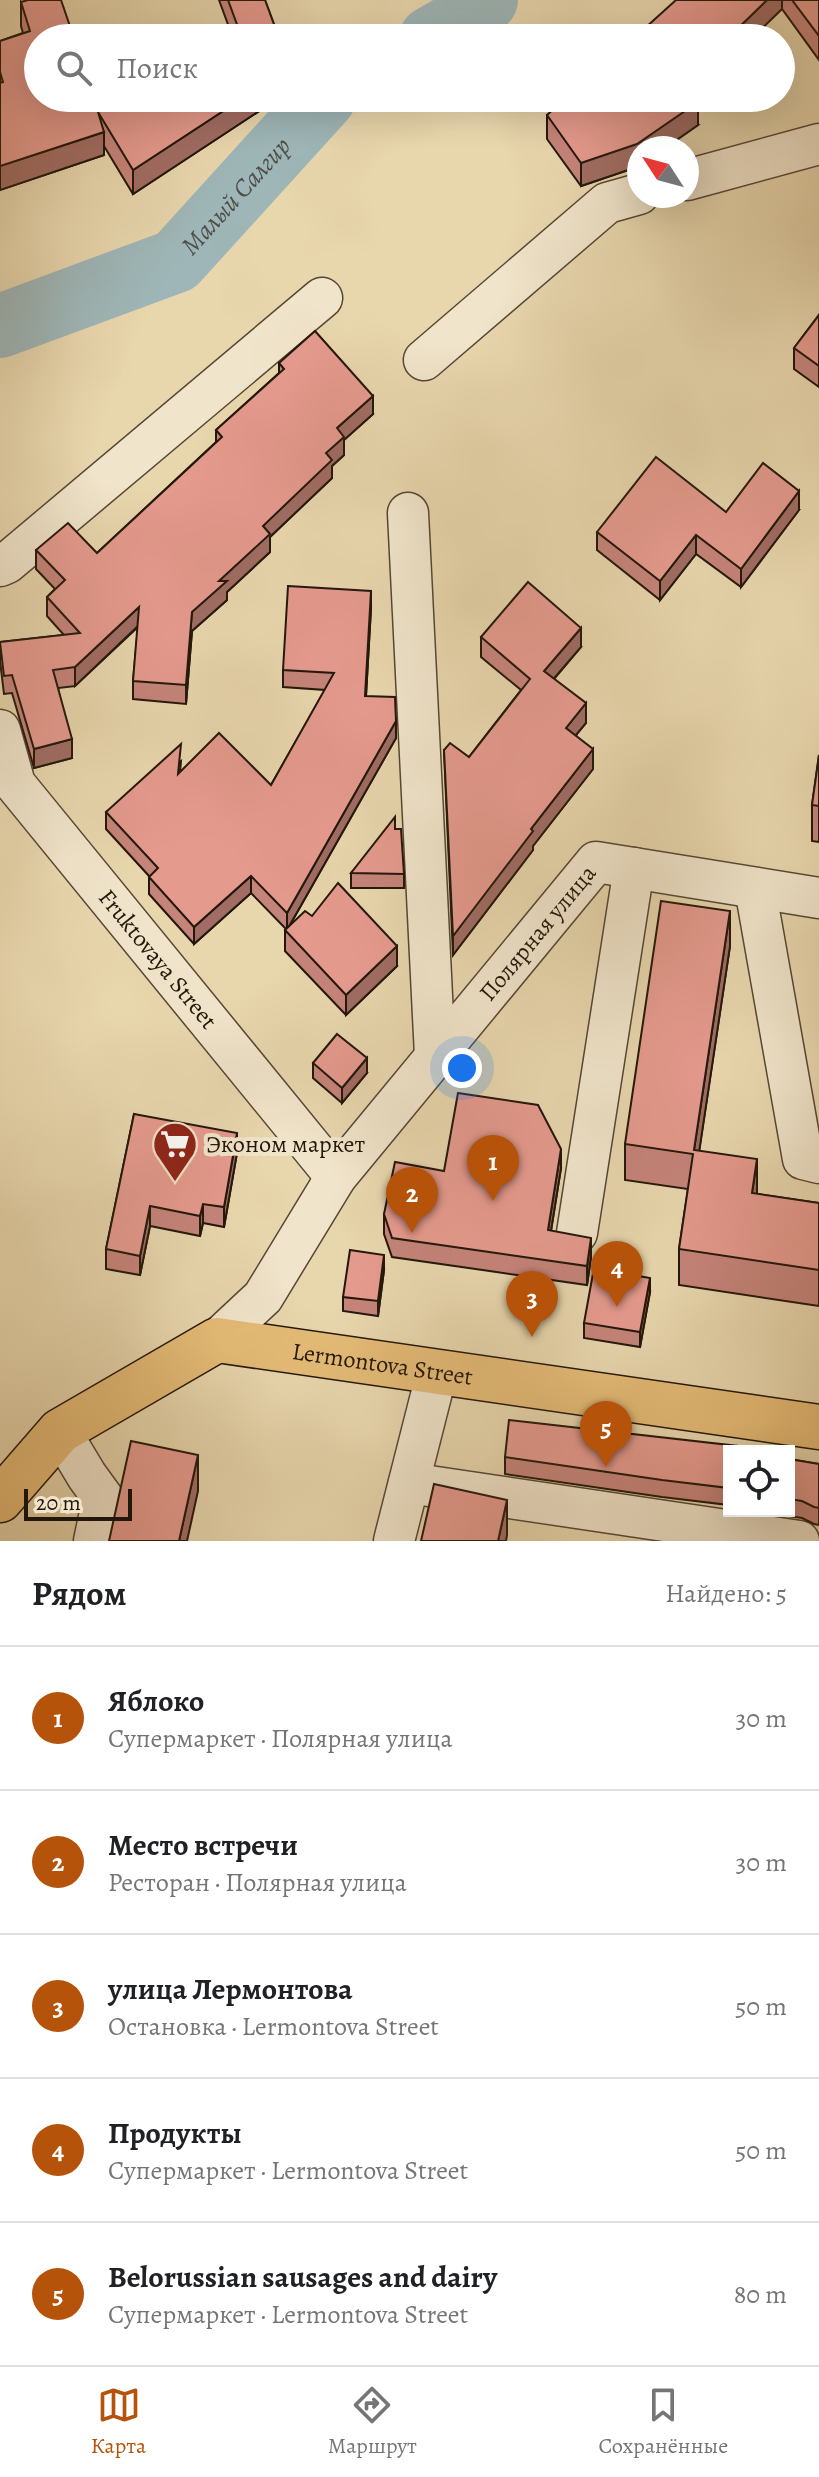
<!DOCTYPE html>
<html lang="ru">
<head>
<meta charset="utf-8">
<style>
  :root { --surface:#fff; --page:#f2f2f2; --text:#202124; --muted:#757577; --line:#e0e0e0; --accent:#b45309 }
  body { margin:0; font-family:Alegreya,serif; background:var(--page); color:var(--text) }
  .controls { position:absolute; right:24px; bottom:24px; display:grid; overflow:hidden; border-radius:0px; box-shadow:0 8px 32px #0002 }
  .controls button { width:72px; height:72px; display:grid; place-items:center; padding:0; border:0; border-bottom:2px solid var(--line); background:var(--surface); color:var(--text); font:40px sans-serif }
  .compass { position:absolute; left:627px; top:136px; width:72px; height:72px; border-radius:50%; background:var(--surface); box-shadow:0 8px 32px #0002; rotate:306deg }
  .scale { position:absolute; left:24px; bottom:20px; width:108px; box-sizing:border-box; padding-left:8px; border:4px solid #23170b; border-top:0; font-size:22px; line-height:28px; white-space:nowrap; color:#23170b; -webkit-text-stroke:6px #f0e4ca; paint-order:stroke }
  .you { position:absolute; left:462px; top:1068px; width:28px; height:28px; margin:-20px; border:6px solid #fff; border-radius:50%; background:#1a73e8; box-shadow:0 0 0 12px #1a73e833 }
  .badge { display:grid; place-items:center; width:52px; height:52px; border-radius:50%; background:var(--accent); color:#fff; font-size:26px; font-weight:700 }
  .pin { position:absolute; translate:-50% -66px; filter:drop-shadow(0 2px 4px #0008) }
  .pin::after { content:''; position:absolute; top:42px; width:28px; height:24px; background:inherit; clip-path:polygon(0 0,100% 0,50% 100%) }
  .list { margin:0; padding:0; list-style:none }
  h2 { display:flex; justify-content:space-between; align-items:center; height:104px; margin:0; padding:0 32px; font-size:34px }
  h2 small { font-size:26px; font-weight:400; color:var(--muted) }
  .list li { display:grid; grid-template-columns:52px 1fr auto; gap:24px; align-items:center; box-sizing:border-box; height:144px; padding:0 32px; border-top:2px solid var(--line) }
  .list b { display:block; font-size:30px; white-space:nowrap }
  .list p { margin:0; font-size:26px; white-space:nowrap; color:var(--muted) }
  .list em { font-size:26px; font-style:normal; color:var(--muted) }
  .icon { flex:none; width:44px; height:44px; fill:none; stroke:currentColor; stroke-width:2; stroke-linecap:round; stroke-linejoin:round }
  .map { position:relative; flex:none; width:819px; height:1541px; overflow:hidden }
  .search { position:absolute; background:var(--surface); box-shadow:0 8px 32px #0002; left:24px; right:24px; top:24px; height:88px; display:flex; align-items:center; gap:20px; box-sizing:border-box; padding:0 28px; border-radius:44px; color:var(--muted); font-size:30px }
  .sheet { height:824px; background:var(--surface) }
  nav { display:flex; justify-content:space-around; align-items:center; box-sizing:border-box; height:112px; border-top:2px solid var(--line); background:var(--surface); font-size:22px; color:var(--muted) }
  nav a { display:grid; justify-items:center; gap:4px }
  nav .on { color:var(--accent) }
  .map>svg:first-child { display:block }
  .lines { fill:none; stroke-linecap:round; stroke-linejoin:round }
  .river { stroke:#9eb6b7; stroke-width:64 }
  .minor-casing { stroke:#544734; stroke-width:43 }
  .major-casing { stroke:#23170b; stroke-width:47 }
  .minor { stroke:#f0e4ca; stroke-width:40 }
  .major { stroke:#e4bb76; stroke-width:44 }
  .wall { fill:#c5847a; stroke:#23170b; stroke-width:2 }
  .shaded-wall { fill:#a06c63; stroke:#23170b; stroke-width:2 }
  .building { fill:#e59a8e; stroke:#23170b; stroke-width:2 }
  .labels { text-anchor:middle; dominant-baseline:central; stroke-width:8; stroke-linejoin:round; paint-order:stroke }
  .street-label { font-size:24px; fill:#23170b; stroke:#f0e4ca }
  .poi-label { font-size:24px; fill:#23170b; stroke:#f0e4ca; text-anchor:start }
  .water-label { font-size:26px; font-style:italic; fill:#4e4f47; stroke:#f0e4ca }
</style>
</head>
<body>
<div class="map">
<svg width="819" height="1541" viewBox="0 0 819 1541">
  <rect width="100%" height="100%" fill="#e8d6ad"/>
  <filter id="stains"><feTurbulence type="fractalNoise" baseFrequency=".0025" numOctaves="4"/><feColorMatrix values="0 0 0 0 .2 0 0 0 0 .09 0 0 0 0 .02 0 0 0 .5 -.17"/></filter>
  <radialGradient id="worn" r=".72"><stop offset=".6" stop-color="#630" stop-opacity="0"/><stop offset="1" stop-color="#630" stop-opacity=".3"/></radialGradient>
  <g class="lines">
    <!-- river -->
    <g class="river">
      <polyline points="431,38 470,16 486,0"/>
      <path id="s1" d="M0 326 176 261 324 98"/>
    </g>
    <!-- minor casing -->
    <g class="minor-casing">
      <g id="minor">
        <polyline points="687,180 819,144"/>
        <polyline points="424,360 607,203 639,194"/>
        <polyline points="408,513 435,1056"/>
        <polyline points="0,566 7,563 322,298"/>
        <path id="s2" d="M0 730 15 784 336 1177"/>
        <polyline points="755,888 803,1159 819,1163"/>
        <polyline points="577,1233 634,868"/>
        <path id="s3" d="M217 1340 263 1297 336 1177 596 862 819 898"/>
        <polyline points="60,1431 87,1476 103,1498 94,1541"/>
        <polyline points="409,1483 799,1541"/>
        <polyline points="394,1541 437,1372"/>
      </g>
    </g>
    <!-- major casing -->
    <g class="major-casing">
      <g id="major">
        <path id="s4" d="M0 1500 60 1431 217 1340 819 1427"/>
      </g>
    </g>
    <!-- minor -->
    <use href="#minor" class="minor"/>
    <!-- major -->
    <use href="#major" class="major"/>
  </g>
  <!-- wall -->
  <g class="wall">
    <polygon points="219,0 265,0 279,38 233,38"/>
    <polygon points="676,0 819,0 819,60 782,9"/>
    <polygon points="21,2 97,109 116,98 279,98 133,194 104,146 104,155 0,190 0,41 23,33 21,26"/>
    <polygon points="547,115 698,125 665,148 639,148 639,166 637,167 581,186 547,139"/>
    <polygon points="819,315 819,387 794,369 794,348"/>
    <polygon points="279,363 373,414 344,440 344,455 332,466 332,478 270,537 270,552 227,592 227,600 192,631 186,704 133,699 133,681 138,627 75,686 58,688 72,758 34,768 12,693 4,694 0,661 0,642 64,635 47,616 47,597 55,589 36,569 36,550 97,553 216,442 216,430 279,373"/>
    <polygon points="799,510 741,587 696,554 660,600 597,550 597,532 726,512"/>
    <polygon points="371,608 366,696 396,738 290,925 397,966 346,1015 285,951 285,930 286,929 251,893 194,944 149,894 149,876 106,829 106,812 181,761 180,772 271,785 325,690 283,687 283,670"/>
    <polygon points="481,637 581,647 554,679 586,723 576,735 593,769 533,846 533,850 453,955 444,750 469,757 521,690 481,657"/>
    <polygon points="819,755 819,842 812,841 812,805"/>
    <polygon points="395,829 404,874 404,888 351,888 351,873"/>
    <polygon points="730,946 699,1151 757,1194 819,1203 819,1306 679,1285 679,1249 688,1189 625,1180 625,1144"/>
    <polygon points="313,1063 367,1073 342,1103 313,1078"/>
    <polygon points="134,1114 237,1153 224,1227 203,1223 200,1236 150,1226 140,1275 106,1269 106,1249"/>
    <polygon points="561,1168 551,1231 591,1257 587,1285 392,1257 384,1234 384,1214 444,1171"/>
    <polygon points="384,1270 378,1316 343,1311 343,1297"/>
    <polygon points="650,1292 640,1347 584,1338 584,1323"/>
    <polygon points="729,1451 729,1505 662,1497 505,1474 505,1457"/>
    <polygon points="789,1459 819,1464 819,1525 814,1524 802,1518 754,1511 789,1511"/>
  </g>
  <!-- shaded-wall -->
  <g class="shaded-wall">
    <polygon points="767,0 782,0 782,9 752,38 728,38"/>
    <polygon points="243,98 279,98 133,194 133,170"/>
    <polygon points="698,102 698,125 665,148 639,148 639,166 637,167 581,186 581,163"/>
    <polygon points="104,132 104,155 0,190 0,166"/>
    <polygon points="373,396 373,414 344,440 344,455 332,466 332,478 270,537 270,552 227,592 227,600 192,631 186,704 186,685 192,612 263,526 326,453 337,428"/>
    <polygon points="799,491 799,510 741,587 741,569"/>
    <polygon points="696,535 696,554 660,600 660,581"/>
    <polygon points="371,591 371,608 365,713 365,696"/>
    <polygon points="139,607 139,625 75,686 75,667"/>
    <polygon points="581,628 581,647 544,690 544,671"/>
    <polygon points="586,703 586,723 566,747 566,728"/>
    <polygon points="396,721 396,738 287,930 287,913"/>
    <polygon points="72,739 72,758 34,768 34,749"/>
    <polygon points="593,749 593,769 533,846 533,850 453,955 453,936 531,829"/>
    <polygon points="251,876 251,893 194,944 194,927"/>
    <polygon points="730,911 730,946 694,1186 694,1150"/>
    <polygon points="397,946 397,966 346,1015 346,995"/>
    <polygon points="367,1058 367,1073 342,1103 342,1088"/>
    <polygon points="237,1133 237,1153 224,1227 224,1207"/>
    <polygon points="561,1149 561,1168 548,1249 548,1230"/>
    <polygon points="757,1159 757,1195 752,1193"/>
    <polygon points="203,1204 203,1223 200,1236 200,1216"/>
    <polygon points="150,1206 150,1226 140,1275 140,1256"/>
    <polygon points="591,1238 591,1257 587,1285 587,1266"/>
    <polygon points="384,1255 384,1270 378,1316 378,1301"/>
    <polygon points="650,1278 650,1292 640,1347 640,1332"/>
    <polygon points="198,1455 198,1491 187,1541 179,1541"/>
    <polygon points="507,1500 507,1535 506,1541 498,1541"/>
  </g>
  <!-- building -->
  <g class="building">
    <polygon points="28,0 61,0 74,38 38,38 38,98 93,98 97,109 116,98 243,98 133,170 98,112 104,132 0,166 0,83 3,82 0,72 0,41 30,31 21,2"/>
    <polygon points="228,0 265,0 279,38 242,38"/>
    <polygon points="676,0 767,0 728,38 634,38"/>
    <polygon points="792,0 819,0 819,36"/>
    <polygon points="566,98 695,98 698,102 637,144 581,163 547,115"/>
    <polygon points="819,315 819,366 794,348"/>
    <polygon points="315,331 373,396 337,428 344,437 326,453 332,460 263,526 270,534 219,581 227,581 192,612 186,685 133,681 139,607 75,667 53,670 72,739 34,749 12,675 4,676 0,642 80,633 47,597 65,580 36,550 68,523 97,553 222,437 216,430 284,369 279,363"/>
    <polygon points="656,457 726,512 763,463 799,491 741,569 696,535 660,581 597,532"/>
    <polygon points="528,582 581,628 544,671 586,703 566,728 593,749 531,829 533,831 453,936 444,750 450,743 469,757 530,679 481,637"/>
    <polygon points="288,586 371,591 365,696 395,697 396,721 287,913 251,876 194,927 149,877 158,868 106,812 181,744 178,774 219,733 271,785 334,673 283,670"/>
    <polygon points="819,755 819,806 812,805"/>
    <polygon points="395,817 395,829 401,829 404,874 351,873"/>
    <polygon points="338,883 397,946 346,995 285,930 305,911 312,916"/>
    <polygon points="661,901 730,911 694,1150 757,1159 752,1193 819,1203 819,1270 679,1249 693,1154 625,1144"/>
    <polygon points="337,1034 367,1058 342,1088 313,1063"/>
    <polygon points="458,1093 538,1105 561,1149 548,1230 591,1238 587,1266 392,1238 384,1214 395,1162 444,1171"/>
    <polygon points="134,1114 237,1133 224,1207 203,1204 200,1216 150,1206 140,1256 106,1249"/>
    <polygon points="350,1250 384,1255 378,1301 343,1297"/>
    <polygon points="594,1268 650,1278 640,1332 584,1323"/>
    <polygon points="509,1420 738,1446 738,1450 741,1451 729,1451 729,1488 662,1480 505,1457"/>
    <polygon points="131,1441 198,1455 179,1541 109,1541"/>
    <polygon points="789,1459 819,1464 819,1508 814,1507 802,1501 789,1499"/>
    <polygon points="434,1484 507,1500 498,1541 421,1541"/>
  </g>
  <!-- icons -->
  <defs>
    <g id="supermarket-pin" transform="scale(2.3)"><path d="M0 17L-7.5 6A9.5 9.5 0 1 1 7.5 6Z" fill="#8f2418" stroke="#f0e4ca"/><path d="M-6-5.5h2.5l.6 2H6L4.5 2H-2.5L-4.4-4H-6ZM-1.5 3.2a1.3 1.3 0 1 0 .1 0ZM3 3.2a1.3 1.3 0 1 0 .1 0Z" fill="#fff"/></g>
  </defs>
  <g fill-rule="evenodd">
    <use href="#supermarket-pin" x="175" y="1144"/>
  </g>
  <g class="labels">
    <!-- street labels -->
    <g class="street-label">
      <text stroke="none"><textPath href="#s3" startOffset="520">Полярная улица</textPath></text>
      <text stroke="none"><textPath href="#s2" startOffset="282">Fruktovaya Street</textPath></text>
      <text stroke="none"><textPath href="#s4" startOffset="440">Lermontova Street</textPath></text>
    </g>
    <!-- poi labels -->
    <g class="poi-label">
      <text x="206" y="1144">Эконом маркет</text>
    </g>
    <!-- water labels -->
    <g class="water-label">
      <text stroke="none"><textPath href="#s1" startOffset="276">Малый Салгир</textPath></text>
    </g>
  </g>
  <rect width="100%" height="100%" filter="url(#stains)"/>
  <rect width="100%" height="100%" fill="url(#worn)"/>
</svg>
<div class="controls">
<button><svg class="icon" aria-label="locate" viewBox="0 0 24 24"><circle cx="12" cy="12" r="6"/><path d="M12 2v4M12 18v4M2 12h4M18 12h4"/></svg></button>
</div>
<svg class="compass" viewBox="-18 -18 36 36"><path d="M0-13l5 13h-10z" fill="#e53935"/><path d="M0 13l5-13h-10z" fill="#757577"/></svg>
<div class="scale">20 m</div>
<div class="you"></div>
<div class="pin badge" style="left:493px;top:1201px">1</div>
<div class="pin badge" style="left:412px;top:1233px">2</div>
<div class="pin badge" style="left:532px;top:1337px">3</div>
<div class="pin badge" style="left:617px;top:1307px">4</div>
<div class="pin badge" style="left:606px;top:1467px">5</div>
<div class="search"><svg class="icon" aria-label="search" viewBox="0 0 24 24"><circle cx="10" cy="10" r="6"/><path d="M15 15l6 6"/></svg>Поиск</div>
</div>
<section class="sheet">
<h2>Рядом<small>Найдено: 5</small></h2>
<ul class="list">
<li><span class="badge">1</span><div><b>Яблоко</b><p>Супермаркет · Полярная улица</p></div><em>30 m</em></li>
<li><span class="badge">2</span><div><b>Место встречи</b><p>Ресторан · Полярная улица</p></div><em>30 m</em></li>
<li><span class="badge">3</span><div><b>улица Лермонтова</b><p>Остановка · Lermontova Street</p></div><em>50 m</em></li>
<li><span class="badge">4</span><div><b>Продукты</b><p>Супермаркет · Lermontova Street</p></div><em>50 m</em></li>
<li><span class="badge">5</span><div><b>Belorussian sausages and dairy</b><p>Супермаркет · Lermontova Street</p></div><em>80 m</em></li>
</ul>
</section>
<nav>
<a class="on"><svg class="icon" aria-label="map" viewBox="0 0 24 24"><path d="M3 6l6-2 6 2 6-2v14l-6 2-6-2-6 2zM9 4v14M15 6v14"/></svg>Карта</a>
<a><svg class="icon" aria-label="directions" viewBox="0 0 24 24"><path d="M12 3l9 9-9 9-9-9zM9 14v-3h6M13 9l2 2-2 2"/></svg>Маршрут</a>
<a><svg class="icon" aria-label="saved" viewBox="0 0 24 24"><path d="M7 4h10v16l-5-4-5 4z"/></svg>Сохранённые</a>
</nav>
</body>
</html>
